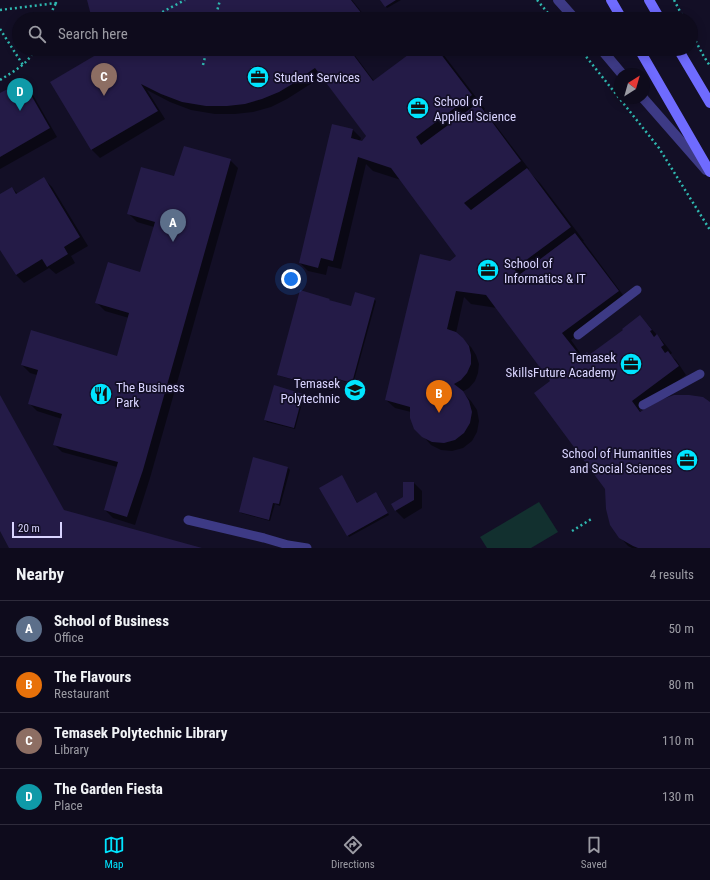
<!DOCTYPE html>
<html lang="en">
<head>
<meta charset="utf-8">
<style>
  :root { --surface:#0e0b1c; --page:#171425; --text:#f1f3f6; --muted:#9b9ba3; --line:#2e2b3b; --accent:#00e5ff }
  body { margin:0; font-family:"Roboto Condensed",sans-serif; background:var(--page); color:var(--text) }
  .compass { position:absolute; left:614px; top:68px; width:36px; height:36px; border-radius:50%; background:var(--surface); box-shadow:0 2px 10px #0003; rotate:37deg }
  .scale { position:absolute; left:12px; bottom:10px; width:50px; box-sizing:border-box; padding-left:4px; border:2px solid #d9d4ff; border-top:0; font-size:11px; line-height:14px; white-space:nowrap; color:#d9d4ff; -webkit-text-stroke:3px #130f26; paint-order:stroke }
  .you { position:absolute; left:291px; top:279px; width:14px; height:14px; margin:-10px; border:3px solid #fff; border-radius:50%; background:#1a73e8; box-shadow:0 0 0 6px #1a73e833 }
  .badge { display:grid; place-items:center; width:26px; height:26px; border-radius:50%; background:var(--accent); color:#fff; font-size:13px; font-weight:700 }
  .pin { position:absolute; translate:-50% -33px; filter:drop-shadow(0 1px 2px #0008) }
  .pin::after { content:''; position:absolute; top:21px; width:14px; height:12px; background:inherit; clip-path:polygon(0 0,100% 0,50% 100%) }
  .list { margin:0; padding:0; list-style:none }
  h2 { display:flex; justify-content:space-between; align-items:center; height:52px; margin:0; padding:0 16px; font-size:17px }
  h2 small { font-size:13px; font-weight:400; color:var(--muted) }
  .list li { display:grid; grid-template-columns:26px 1fr auto; gap:12px; align-items:center; box-sizing:border-box; height:56px; padding:0 16px; border-top:1px solid var(--line) }
  .list b { display:block; font-size:15px; white-space:nowrap }
  .list p { margin:0; font-size:13px; white-space:nowrap; color:var(--muted) }
  .list em { font-size:13px; font-style:normal; color:var(--muted) }
  .icon { flex:none; width:22px; height:22px; fill:none; stroke:currentColor; stroke-width:2; stroke-linecap:round; stroke-linejoin:round }
  .map { position:relative; flex:none; width:710px; height:548px; overflow:hidden }
  .search { position:absolute; background:var(--surface); box-shadow:0 2px 10px #0003; left:12px; right:12px; top:12px; height:44px; display:flex; align-items:center; gap:10px; box-sizing:border-box; padding:0 14px; border-radius:22px; color:var(--muted); font-size:15px }
  .sheet { height:276px; background:var(--surface) }
  nav { display:flex; justify-content:space-around; align-items:center; box-sizing:border-box; height:56px; border-top:1px solid var(--line); background:var(--surface); font-size:11px; color:var(--muted) }
  nav a { display:grid; justify-items:center; gap:2px }
  nav .on { color:var(--accent) }
  .map>svg:first-child { display:block }
  .green { fill:#12302f }
  .shadow { fill:#0007 }
  .building { fill:#241b47 }
  .lines { fill:none; stroke-linecap:round; stroke-linejoin:round }
  .path { stroke:#2fb8b0; stroke-width:2.5; stroke-dasharray:2 3; stroke-linecap:butt }
  .service { stroke:#3d3a85; stroke-width:9 }
  .minor { stroke:#3d3a85; stroke-width:10 }
  .secondary { stroke:#6f6bff; stroke-width:10 }
  .labels { text-anchor:middle; dominant-baseline:central; stroke-width:3.5; stroke-linejoin:round; paint-order:stroke }
  .poi-label { font-size:13px; fill:#d9d4ff; stroke:#130f26; text-anchor:start }
</style>
</head>
<body>
<div class="map">
<svg width="710" height="548" viewBox="0 0 710 548">
  <rect width="100%" height="100%" fill="#130f26"/>
  <!-- green -->
  <polygon class="green" points="539,502 558,532 531,548 487,548 480,537"/>
  <!-- shadow -->
  <g class="shadow">
    <polygon points="88,0 352,0 367,19 93,19"/>
    <polygon points="381,0 401,0 387,8"/>
    <polygon points="108,49 357,49 353,53 374,81 418,49 438,49 443,54 485,109 484,110 529,169 527,170 540,183 584,241 583,241 626,299 571,340 583,357 589,356 624,330 640,316 665,344 672,353 670,355 676,360 686,375 639,409 641,412 710,403 710,548 632,548 628,546 620,537 606,488 552,381 497,308 471,304 464,297 456,333 471,347 476,355 479,364 478,373 475,381 469,388 462,392 471,401 477,410 479,421 477,432 472,441 463,448 452,451 441,450 431,445 423,436 411,412 395,408 386,400 450,262 458,256 401,180 373,171 366,164 341,269 328,266 326,275 308,271 300,263 333,125 353,130 361,138 360,141 362,142 367,137 322,76 320,78 287,99 271,107 253,112 235,114 215,114 191,110 170,102 147,90 165,119 100,158 92,150 51,82"/>
    <polygon points="22,82 30,90 57,137 0,169 0,94"/>
    <polygon points="230,160 238,168 150,478 135,525 113,518 105,510 117,467 62,452 54,444 62,419 37,411 29,403 37,375 30,373 22,365 118,357 129,318 105,311 97,303 141,273 154,227 137,222 128,213 175,178"/>
    <polygon points="44,179 52,187 88,246 71,256 75,263 56,274 49,268 24,283 16,275 0,248 0,195 12,188 18,194"/>
    <polygon points="374,299 376,301 353,384 336,379 332,391 280,376 278,374 329,300 331,301 352,308"/>
    <polygon points="303,394 304,396 295,429 267,422 265,420"/>
    <polygon points="254,459 288,468 290,470 280,506 275,504 270,521 241,513 240,511"/>
    <polygon points="343,478 358,504 378,495 389,515 349,537 348,535"/>
    <polygon points="414,483 422,491 422,508 404,519 396,511 393,504 404,497"/>
  </g>
  <!-- building -->
  <g class="building">
    <polygon points="87,0 351,0 366,19 92,19"/>
    <polygon points="380,0 396,0 385,7"/>
    <polygon points="106,49 349,49 373,81 416,49 437,49 472,95 416,137 421,145 478,103 521,161 464,203 471,210 527,168 571,227 514,269 519,275 575,233 619,291 562,333 581,357 587,352 589,355 623,330 622,329 640,315 652,330 650,331 654,337 657,334 664,345 661,347 665,353 668,351 679,366 632,401 640,412 660,400 674,395 689,395 703,397 710,402 710,548 638,548 633,546 619,538 610,525 606,509 605,489 534,393 550,381 486,295 456,291 447,329 456,332 463,338 469,346 471,355 471,364 467,373 461,380 454,384 463,391 469,401 472,412 470,423 464,433 455,440 444,443 432,442 422,437 414,429 410,418 410,407 385,400 420,254 450,261 456,256 391,168 358,157 333,261 321,258 318,268 299,263 332,124 353,129 351,138 362,141 366,136 315,68 312,70 294,83 279,92 262,99 245,104 227,106 206,106 182,102 161,94 141,84 158,111 91,150 50,82"/>
    <polygon points="23,81 50,128 0,157 0,93"/>
    <polygon points="184,146 231,159 143,470 127,517 104,510 118,462 53,445 62,414 28,404 38,370 21,365 31,330 117,356 129,313 95,303 108,262 140,272 155,222 127,214 141,167 174,176"/>
    <polygon points="44,177 80,237 64,247 68,254 47,267 42,259 16,275 0,250 0,194 12,187 16,194"/>
    <polygon points="300,290 330,299 329,300 351,306 355,292 375,298 352,383 334,378 331,390 277,375"/>
    <polygon points="274,385 303,394 294,428 264,420"/>
    <polygon points="0,395 64,510 202,548 9,548 0,531"/>
    <polygon points="253,457 288,467 279,504 273,503 269,520 239,512"/>
    <polygon points="342,475 357,503 376,492 388,513 347,536 319,488"/>
    <polygon points="403,482 414,482 414,500 395,511 391,504 403,497"/>
  </g>
  <g class="lines">
    <!-- path -->
    <g class="path">
      <polyline points="537,0 553,19"/>
      <polyline points="674,0 684,19"/>
      <polyline points="0,10 56,3 54,0"/>
      <polyline points="48,19 56,3"/>
      <polyline points="149,19 185,0"/>
      <polyline points="215,19 220,0"/>
      <polyline points="0,29 23,65"/>
      <polyline points="691,32 703,55 710,66"/>
      <polyline points="580,49 659,148 710,230"/>
      <polyline points="203,65 207,49"/>
      <path d="M0 80C14 71 28 64 35 49"/>
      <polyline points="572,531 593,518"/>
    </g>
    <!-- service -->
    <g class="service">
      <polyline points="578,335 637,290"/>
      <polyline points="643,405 700,374"/>
      <polyline points="188,520 264,538 288,545 307,548"/>
    </g>
    <!-- minor -->
    <g class="minor">
      <polyline points="558,0 575,19"/>
      <polyline points="601,49 622,74"/>
      <polyline points="643,98 706,170"/>
    </g>
    <!-- secondary -->
    <g class="secondary">
      <polyline points="611,0 622,19"/>
      <polyline points="649,0 660,19"/>
      <polyline points="639,49 710,172"/>
      <polyline points="678,49 710,103"/>
    </g>
  </g>
  <!-- icons -->
  <defs>
    <g id="office-disc" transform="scale(1.15)"><circle r="9.5" fill="#00e5ff" stroke="#130f26"/><path d="M-6-3h4V-5.5h4V-3h4V5H-6ZM-1-4.5V-3h2v-1.5ZM-6 0V1H6V0Z" fill="#111"/></g>
    <g id="university-disc" transform="scale(1.15)"><circle r="9.5" fill="#00e5ff" stroke="#130f26"/><path d="M0-5L7-2L0 1L-7-2ZM-4 1L0 2.5L4 1V4Q0 6-4 4Z" fill="#111"/></g>
    <g id="restaurant-disc" transform="scale(1.15)"><circle r="9.5" fill="#00e5ff" stroke="#130f26"/><path d="M-5-6h1v4h1v-4h1v4h1v-4h1v5L-1.5 .5V6h-2V.5L-5-1ZM5-6V6H3V1.5H1.5Q1.5-4 5-6Z" fill="#111"/></g>
  </defs>
  <g fill-rule="evenodd">
    <use href="#office-disc" x="258" y="77"/>
    <use href="#office-disc" x="418" y="108"/>
    <use href="#office-disc" x="488" y="270"/>
    <use href="#office-disc" x="631" y="364"/>
    <use href="#university-disc" x="355" y="390"/>
    <use href="#restaurant-disc" x="101" y="394"/>
    <use href="#office-disc" x="687" y="460"/>
  </g>
  <g class="labels">
    <!-- poi labels -->
    <g class="poi-label">
      <text x="274" y="77">Student Services</text>
      <text x="434" y="101">School of<tspan x="434" dy="15">Applied Science</tspan></text>
      <text x="504" y="263">School of<tspan x="504" dy="15">Informatics &amp; IT</tspan></text>
      <text x="616" y="357" text-anchor="end">Temasek<tspan x="616" dy="15">SkillsFuture Academy</tspan></text>
      <text x="340" y="383" text-anchor="end">Temasek<tspan x="340" dy="15">Polytechnic</tspan></text>
      <text x="116" y="387">The Business<tspan x="116" dy="15">Park</tspan></text>
      <text x="672" y="453" text-anchor="end">School of Humanities<tspan x="672" dy="15">and Social Sciences</tspan></text>
    </g>
  </g>
</svg>
<svg class="compass" viewBox="-18 -18 36 36"><path d="M0-13l5 13h-10z" fill="#e53935"/><path d="M0 13l5-13h-10z" fill="#9b9ba3"/></svg>
<div class="scale">20 m</div>
<div class="you"></div>
<div class="pin badge" style="left:173px;top:242px;background:#5c6f8a">A</div>
<div class="pin badge" style="left:439px;top:413px;background:#e8710a">B</div>
<div class="pin badge" style="left:104px;top:96px;background:#8d6e63">C</div>
<div class="pin badge" style="left:20px;top:111px;background:#0f9aa8">D</div>
<div class="search"><svg class="icon" aria-label="search" viewBox="0 0 24 24"><circle cx="10" cy="10" r="6"/><path d="M15 15l6 6"/></svg>Search here</div>
</div>
<section class="sheet">
<h2>Nearby<small>4 results</small></h2>
<ul class="list">
<li><span class="badge" style="background:#5c6f8a">A</span><div><b>School of Business</b><p>Office</p></div><em>50 m</em></li>
<li><span class="badge" style="background:#e8710a">B</span><div><b>The Flavours</b><p>Restaurant</p></div><em>80 m</em></li>
<li><span class="badge" style="background:#8d6e63">C</span><div><b>Temasek Polytechnic Library</b><p>Library</p></div><em>110 m</em></li>
<li><span class="badge" style="background:#0f9aa8">D</span><div><b>The Garden Fiesta</b><p>Place</p></div><em>130 m</em></li>
</ul>
</section>
<nav>
<a class="on"><svg class="icon" aria-label="map" viewBox="0 0 24 24"><path d="M3 6l6-2 6 2 6-2v14l-6 2-6-2-6 2zM9 4v14M15 6v14"/></svg>Map</a>
<a><svg class="icon" aria-label="directions" viewBox="0 0 24 24"><path d="M12 3l9 9-9 9-9-9zM9 14v-3h6M13 9l2 2-2 2"/></svg>Directions</a>
<a><svg class="icon" aria-label="saved" viewBox="0 0 24 24"><path d="M7 4h10v16l-5-4-5 4z"/></svg>Saved</a>
</nav>
</body>
</html>
